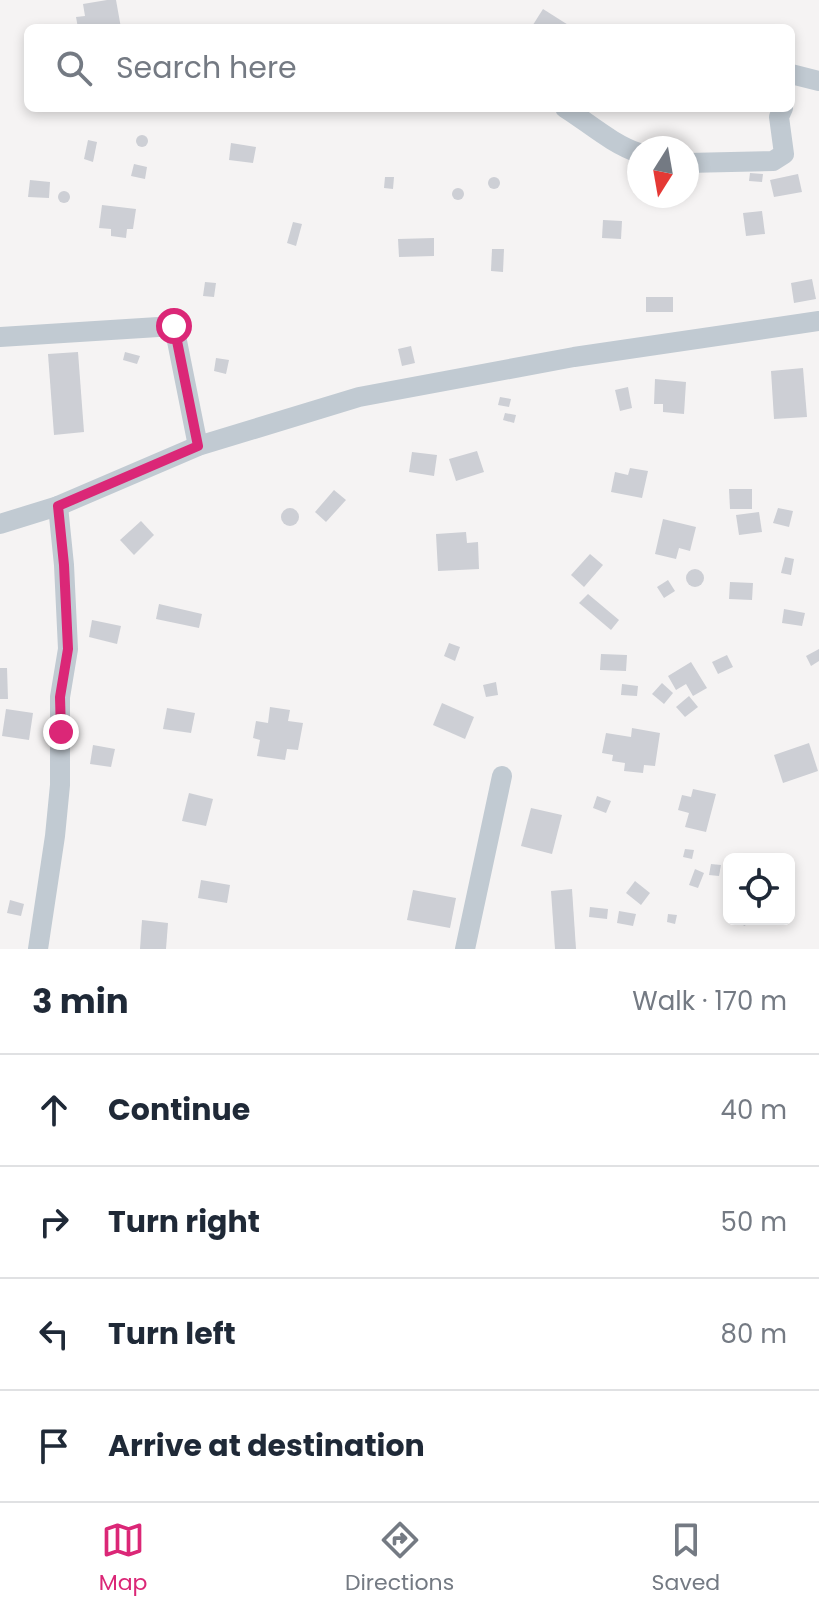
<!DOCTYPE html>
<html lang="en">
<head>
<meta charset="utf-8">
<style>
  :root { --surface:#fff; --page:#f6f6f7; --text:#1f2937; --muted:#747a83; --line:#e0e1e3; --accent:#db2777 }
  body { margin:0; font-family:Poppins,sans-serif; background:var(--page); color:var(--text) }
  .controls { position:absolute; right:24px; bottom:24px; display:grid; overflow:hidden; border-radius:12px; box-shadow:0 4px 12px #0003 }
  .controls button { width:72px; height:72px; display:grid; place-items:center; padding:0; border:0; border-bottom:2px solid var(--line); background:var(--surface); color:var(--text); font:40px sans-serif }
  .compass { position:absolute; left:627px; top:136px; width:72px; height:72px; border-radius:50%; background:var(--surface); box-shadow:0 4px 12px #0003; rotate:191deg }
  .stop { position:absolute; width:24px; height:24px; margin:-18px; border:6px solid #db2777; border-radius:50%; background:#fff }
  .stop.end { background:#db2777; border-color:#fff; box-shadow:0 2px 8px #0008 }
  .list { margin:0; padding:0; list-style:none }
  h2 { display:flex; justify-content:space-between; align-items:center; height:104px; margin:0; padding:0 32px; font-size:34px }
  h2 small { font-size:26px; font-weight:400; color:var(--muted) }
  .list li { display:grid; grid-template-columns:52px 1fr auto; gap:24px; align-items:center; box-sizing:border-box; height:112px; padding:0 32px; border-top:2px solid var(--line) }
  .list b { display:block; font-size:30px; white-space:nowrap }
  .list em { font-size:26px; font-style:normal; color:var(--muted) }
  .icon { flex:none; width:44px; height:44px; fill:none; stroke:currentColor; stroke-width:2; stroke-linecap:round; stroke-linejoin:round }
  .map { position:relative; flex:none; width:819px; height:949px; overflow:hidden }
  .search { position:absolute; background:var(--surface); box-shadow:0 4px 12px #0003; left:24px; right:24px; top:24px; height:88px; display:flex; align-items:center; gap:20px; box-sizing:border-box; padding:0 28px; border-radius:12px; color:var(--muted); font-size:30px }
  .sheet { height:552px; background:var(--surface) }
  nav { display:flex; justify-content:space-around; align-items:center; box-sizing:border-box; height:112px; border-top:2px solid var(--line); background:var(--surface); font-size:22px; color:var(--muted) }
  nav a { display:grid; justify-items:center; gap:4px }
  nav .on { color:var(--accent) }
  .map>svg:first-child { display:block }
  .building { fill:#cdcfd5 }
  .lines { fill:none; stroke-linecap:round; stroke-linejoin:round }
  .minor { stroke:#c1cad2; stroke-width:20 }
  .route { stroke:#db2777; stroke-width:10 }
</style>
</head>
<body>
<div class="map">
<svg width="819" height="949" viewBox="0 0 819 949">
  <rect width="100%" height="100%" fill="#f5f3f3"/>
  <!-- building -->
  <g class="building">
    <polygon points="107,0 116,0 121,28 78,28 76,17 85,16 83,4"/>
    <polygon points="543,9 573,28 531,28"/>
    <circle cx="142" cy="141" r="6"/>
    <polygon points="88,140 97,142 93,162 84,159"/>
    <polygon points="231,143 256,147 253,163 229,160"/>
    <polygon points="134,164 147,167 145,179 131,176"/>
    <polygon points="750,173 763,174 762,182 749,181"/>
    <polygon points="798,174 802,192 774,197 770,180"/>
    <circle cx="494" cy="183" r="6"/>
    <polygon points="385,177 394,177 393,189 384,188"/>
    <polygon points="30,180 50,182 49,198 28,197"/>
    <circle cx="458" cy="194" r="6"/>
    <circle cx="64" cy="197" r="6"/>
    <polygon points="102,205 136,209 133,229 127,229 126,238 111,236 111,229 99,228"/>
    <polygon points="762,211 765,234 746,236 743,213"/>
    <polygon points="603,220 622,221 621,239 602,238"/>
    <polygon points="293,222 302,224 296,246 287,243"/>
    <polygon points="434,238 434,256 399,257 398,239"/>
    <polygon points="492,249 504,249 503,272 491,271"/>
    <polygon points="812,279 816,299 794,303 791,283"/>
    <polygon points="205,282 216,283 214,297 203,296"/>
    <rect x="646" y="297" width="27" height="15"/>
    <polygon points="411,346 415,363 402,366 398,349"/>
    <polygon points="78,352 84,432 54,435 48,354"/>
    <polygon points="125,352 140,356 137,364 123,360"/>
    <polygon points="216,358 229,360 226,374 214,371"/>
    <polygon points="803,368 807,417 774,419 771,371"/>
    <polygon points="655,379 686,382 684,414 663,412 663,404 654,404"/>
    <polygon points="628,387 632,408 620,411 615,390"/>
    <polygon points="500,397 511,399 509,407 498,405"/>
    <polygon points="505,413 516,415 514,423 503,420"/>
    <polygon points="477,451 484,472 456,481 449,459"/>
    <polygon points="412,452 437,455 434,476 409,472"/>
    <polygon points="630,468 648,471 642,498 611,492 615,472 628,475"/>
    <polygon points="729,489 752,489 752,509 730,509"/>
    <polygon points="334,490 346,500 326,522 315,512"/>
    <polygon points="778,508 793,511 789,527 773,523"/>
    <circle cx="290" cy="517" r="9"/>
    <polygon points="759,512 762,532 739,535 736,515"/>
    <polygon points="663,519 696,527 690,551 679,548 676,559 655,554"/>
    <polygon points="141,521 154,535 134,555 120,540"/>
    <polygon points="466,532 467,543 478,542 479,569 438,571 436,534"/>
    <polygon points="590,554 603,565 584,587 571,575"/>
    <polygon points="785,557 794,559 791,575 781,573"/>
    <circle cx="695" cy="578" r="9"/>
    <polygon points="668,580 675,591 664,598 657,587"/>
    <polygon points="730,582 753,583 752,600 729,599"/>
    <polygon points="588,594 619,620 611,630 579,603"/>
    <polygon points="159,604 202,614 199,628 156,619"/>
    <polygon points="784,609 805,613 802,626 782,623"/>
    <polygon points="92,620 121,626 117,644 89,637"/>
    <polygon points="449,643 460,647 455,661 444,656"/>
    <polygon points="819,649 819,661 811,666 806,656"/>
    <polygon points="601,654 627,655 626,671 600,670"/>
    <polygon points="727,655 733,667 718,674 712,662"/>
    <polygon points="691,662 707,688 693,696 686,684 676,690 668,676"/>
    <polygon points="0,668 7,668 8,699 0,699"/>
    <polygon points="496,682 498,695 486,697 483,685"/>
    <polygon points="662,683 673,693 664,704 652,694"/>
    <polygon points="622,684 638,686 637,696 621,695"/>
    <polygon points="689,696 698,707 685,717 676,707"/>
    <polygon points="442,703 474,717 465,739 433,725"/>
    <polygon points="270,707 290,710 288,721 303,723 298,750 287,749 285,760 257,756 260,740 253,738 256,721 268,723"/>
    <polygon points="167,708 195,713 191,733 163,729"/>
    <polygon points="6,709 33,713 29,740 2,736"/>
    <polygon points="632,728 660,733 655,766 644,765 643,773 624,771 625,763 612,761 613,755 602,753 606,733 631,737"/>
    <polygon points="809,743 818,771 783,783 774,755"/>
    <polygon points="93,745 115,749 111,767 90,764"/>
    <polygon points="693,789 716,794 706,832 685,827 689,813 678,810 682,795 691,797"/>
    <polygon points="189,793 213,799 206,826 182,821"/>
    <polygon points="597,796 611,801 606,813 593,808"/>
    <polygon points="531,808 562,815 552,854 521,846"/>
    <polygon points="685,849 694,850 692,859 683,857"/>
    <polygon points="711,864 721,865 719,876 709,875"/>
    <polygon points="695,869 704,873 698,888 689,885"/>
    <polygon points="201,880 230,885 227,903 198,898"/>
    <polygon points="635,881 650,893 641,905 626,893"/>
    <polygon points="572,889 576,949 555,949 551,891"/>
    <polygon points="413,890 456,898 450,928 407,920"/>
    <polygon points="10,900 24,904 21,916 7,913"/>
    <polygon points="590,907 608,909 607,919 589,917"/>
    <polygon points="619,911 636,914 633,926 617,923"/>
    <polygon points="668,914 677,915 675,924 667,922"/>
    <polygon points="729,919 748,919 745,926"/>
    <polygon points="142,920 168,923 166,949 140,949"/>
  </g>
  <g class="lines">
    <!-- minor -->
    <g class="minor">
      <polyline points="791,74 819,81"/>
      <path d="M565 108C589 123 612 144 639 153"/>
      <polyline points="687,163 773,161 784,154 779,117 783,108"/>
      <polyline points="0,337 174,326 198,446"/>
      <polyline points="0,524 58,506 198,446 359,397 574,357 819,321"/>
      <polyline points="38,949 55,836 60,785 60,697 68,649 64,565 58,506"/>
      <polyline points="465,949 502,776"/>
    </g>
  </g>
  <g class="lines">
    <!-- route -->
    <polyline class="route" points="61,732 60,697 68,649 64,565 58,506 198,446 174,326"/>
  </g>
</svg>
<div class="controls">
<button><svg class="icon" aria-label="locate" viewBox="0 0 24 24"><circle cx="12" cy="12" r="6"/><path d="M12 2v4M12 18v4M2 12h4M18 12h4"/></svg></button>
</div>
<svg class="compass" viewBox="-18 -18 36 36"><path d="M0-13l5 13h-10z" fill="#e53935"/><path d="M0 13l5-13h-10z" fill="#747a83"/></svg>
<div class="stop" style="left:174px;top:326px"></div>
<div class="stop end" style="left:61px;top:732px"></div>
<div class="search"><svg class="icon" aria-label="search" viewBox="0 0 24 24"><circle cx="10" cy="10" r="6"/><path d="M15 15l6 6"/></svg>Search here</div>
</div>
<section class="sheet">
<h2>3 min<small>Walk · 170 m</small></h2>
<ul class="list">
<li><svg class="icon" aria-label="ahead" viewBox="0 0 24 24"><path d="M12 20V5M6 11l6-6 6 6"/></svg><div><b>Continue</b></div><em>40 m</em></li>
<li><svg class="icon" aria-label="right" viewBox="0 0 24 24"><path d="M7 20v-9h11M14 6l5 5-5 5"/></svg><div><b>Turn right</b></div><em>50 m</em></li>
<li><svg class="icon" aria-label="left" viewBox="0 0 24 24"><path d="M17 20v-9H6M10 6l-5 5 5 5"/></svg><div><b>Turn left</b></div><em>80 m</em></li>
<li><svg class="icon" aria-label="arrive" viewBox="0 0 24 24"><path d="M6 21V4h12l-3 4 3 4H6"/></svg><div><b>Arrive at destination</b></div></li>
</ul>
</section>
<nav>
<a class="on"><svg class="icon" aria-label="map" viewBox="0 0 24 24"><path d="M3 6l6-2 6 2 6-2v14l-6 2-6-2-6 2zM9 4v14M15 6v14"/></svg>Map</a>
<a><svg class="icon" aria-label="directions" viewBox="0 0 24 24"><path d="M12 3l9 9-9 9-9-9zM9 14v-3h6M13 9l2 2-2 2"/></svg>Directions</a>
<a><svg class="icon" aria-label="saved" viewBox="0 0 24 24"><path d="M7 4h10v16l-5-4-5 4z"/></svg>Saved</a>
</nav>
</body>
</html>
